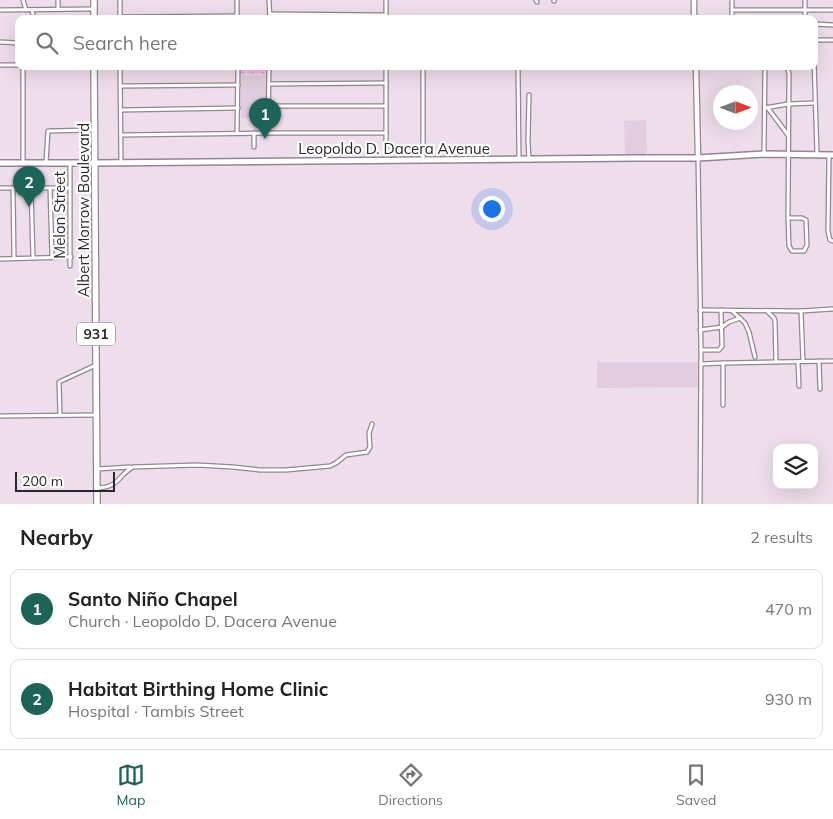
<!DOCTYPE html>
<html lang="en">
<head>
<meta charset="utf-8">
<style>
  :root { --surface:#fff; --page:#f6f6f6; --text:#222; --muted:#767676; --line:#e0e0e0; --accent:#1d6458 }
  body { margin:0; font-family:Mulish,sans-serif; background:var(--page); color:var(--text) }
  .controls { position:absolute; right:15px; bottom:15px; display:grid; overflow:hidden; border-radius:10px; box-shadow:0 5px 20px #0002 }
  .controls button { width:45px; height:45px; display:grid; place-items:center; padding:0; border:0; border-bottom:1px solid var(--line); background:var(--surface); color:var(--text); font:25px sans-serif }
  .compass { position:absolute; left:713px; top:85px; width:45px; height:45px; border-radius:50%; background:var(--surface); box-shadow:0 5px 20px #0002; rotate:90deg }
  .scale { position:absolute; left:15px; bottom:12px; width:100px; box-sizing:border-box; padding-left:5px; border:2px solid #2c262a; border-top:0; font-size:14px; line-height:18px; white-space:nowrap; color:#2c262a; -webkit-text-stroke:4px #fff; paint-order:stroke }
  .you { position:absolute; left:491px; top:208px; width:18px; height:18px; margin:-12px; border:4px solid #fff; border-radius:50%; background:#1a73e8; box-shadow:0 0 0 8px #1a73e833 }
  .badge { display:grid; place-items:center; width:32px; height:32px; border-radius:50%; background:var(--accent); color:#fff; font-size:16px; font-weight:700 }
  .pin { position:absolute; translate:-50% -41px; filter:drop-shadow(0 1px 2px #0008) }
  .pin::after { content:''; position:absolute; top:26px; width:18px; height:15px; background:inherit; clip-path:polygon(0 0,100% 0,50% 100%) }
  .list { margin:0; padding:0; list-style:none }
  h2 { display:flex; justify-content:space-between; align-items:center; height:65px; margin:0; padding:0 20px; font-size:21px }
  h2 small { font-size:16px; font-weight:400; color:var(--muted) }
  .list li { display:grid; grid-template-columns:32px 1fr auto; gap:15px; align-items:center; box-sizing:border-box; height:80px; margin:0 10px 10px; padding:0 10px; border:1px solid var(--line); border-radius:10px }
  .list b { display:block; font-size:19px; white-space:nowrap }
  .list p { margin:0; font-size:16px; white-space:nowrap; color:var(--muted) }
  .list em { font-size:16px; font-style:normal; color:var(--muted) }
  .icon { flex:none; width:28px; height:28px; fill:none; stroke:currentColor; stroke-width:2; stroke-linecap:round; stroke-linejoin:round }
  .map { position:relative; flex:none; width:833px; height:504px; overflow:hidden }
  .search { position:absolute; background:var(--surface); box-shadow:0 5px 20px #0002; left:15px; right:15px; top:15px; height:55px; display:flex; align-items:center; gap:12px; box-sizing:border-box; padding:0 18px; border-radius:10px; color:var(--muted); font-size:19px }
  .sheet { height:245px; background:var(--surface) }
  nav { display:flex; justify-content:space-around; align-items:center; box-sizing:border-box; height:70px; border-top:1px solid var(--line); background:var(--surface); font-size:14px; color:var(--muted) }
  nav a { display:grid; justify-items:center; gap:2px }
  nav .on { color:var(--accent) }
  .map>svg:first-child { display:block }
  .built { fill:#e2ccdd }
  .grass { fill:url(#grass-dots) }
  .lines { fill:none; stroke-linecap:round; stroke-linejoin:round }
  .minor-casing { stroke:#948591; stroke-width:5.5 }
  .tertiary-casing { stroke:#948591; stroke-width:7 }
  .secondary-casing { stroke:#948591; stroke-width:8 }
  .trunk-casing { stroke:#948591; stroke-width:8 }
  .minor { stroke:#fff; stroke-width:3 }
  .tertiary { stroke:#fff; stroke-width:4.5 }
  .secondary { stroke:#fff; stroke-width:5 }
  .trunk { stroke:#fff; stroke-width:5.5 }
  .labels { text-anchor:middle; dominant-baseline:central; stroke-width:4.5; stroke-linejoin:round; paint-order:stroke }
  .shield { fill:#fff; stroke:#6b676a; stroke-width:1 }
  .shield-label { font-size:14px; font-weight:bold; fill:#2c262a }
  .street-label { font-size:15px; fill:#2c262a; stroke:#fff }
</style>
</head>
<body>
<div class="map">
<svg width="833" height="504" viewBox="0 0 833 504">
  <defs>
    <pattern id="grass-dots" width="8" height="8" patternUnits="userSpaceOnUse" patternTransform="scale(1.25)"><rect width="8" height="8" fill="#f7bae9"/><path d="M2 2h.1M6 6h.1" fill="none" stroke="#d4a0c8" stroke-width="1.8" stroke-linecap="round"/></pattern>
  </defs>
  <rect width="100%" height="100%" fill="#eeddea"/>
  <!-- built -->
  <g class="built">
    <polygon points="241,75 267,75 266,131 254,131 253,118 241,118"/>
    <polygon points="646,120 647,154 625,154 624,121"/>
    <polygon points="597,362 698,362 698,387 597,388"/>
  </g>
  <!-- grass -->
  <rect class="grass" x="240" y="66" width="27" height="8"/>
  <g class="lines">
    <!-- minor casing -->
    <g class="minor-casing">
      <g id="minor">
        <polyline points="23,0 26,10"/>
        <polyline points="58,0 58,9"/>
        <polyline points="120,0 120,17"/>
        <polyline points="237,0 237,19"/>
        <polyline points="269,0 270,19"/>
        <polyline points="386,0 386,19"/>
        <polyline points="536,0 537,2"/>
        <polyline points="554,0 554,1"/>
        <polyline points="0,10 94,9"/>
        <polyline points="32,10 34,19"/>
        <polyline points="732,10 833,10"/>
        <polyline points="270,14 386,15"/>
        <polyline points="120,17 237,16"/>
        <polyline points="732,19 732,0"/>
        <polyline points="805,19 805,0"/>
        <polyline points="814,24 833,25"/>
        <polyline points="814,40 833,40"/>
        <polyline points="0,42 19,43"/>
        <polyline points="814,60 817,154"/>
        <polyline points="0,65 19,65"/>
        <polyline points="120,66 121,163"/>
        <polyline points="423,66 423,161"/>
        <polyline points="518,66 519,159"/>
        <polyline points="787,66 789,74 788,218 789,246 792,251 804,251 807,245 806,220 802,218 788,218"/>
        <polyline points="269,84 386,83"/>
        <polyline points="121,86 238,85"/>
        <polyline points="269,106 386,106"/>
        <polyline points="767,107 788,135"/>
        <polyline points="765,108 788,104 815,103"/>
        <polyline points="121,110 238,108"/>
        <polyline points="237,133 238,66"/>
        <polyline points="268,133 269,66"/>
        <polyline points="121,135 268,133 386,133"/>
        <polyline points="254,147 254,133"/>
        <polyline points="386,152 386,66"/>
        <polyline points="764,154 765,66"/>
        <polyline points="829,155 828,231 830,240 833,241"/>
        <polyline points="698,158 701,350 700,504"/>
        <polyline points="529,160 528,140 529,95"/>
        <polyline points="23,163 23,66"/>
        <polyline points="46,163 48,131 94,130"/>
        <polyline points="70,163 70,266"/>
        <polyline points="0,188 69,188"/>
        <polyline points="13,188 14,258"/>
        <polyline points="31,188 33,258"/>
        <polyline points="50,188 52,257"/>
        <polyline points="0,259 71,257"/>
        <polyline points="700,310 801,311 833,309"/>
        <polyline points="732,311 745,323 749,332 755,357"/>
        <polyline points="767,311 774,318 775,321 776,362 833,361"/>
        <polyline points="801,311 803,361"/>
        <polyline points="700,330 722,327 729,322 740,318"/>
        <polyline points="701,350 719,350 722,346 721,310"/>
        <polyline points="819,361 820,389"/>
        <polyline points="798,362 799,386"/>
        <polyline points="723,363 776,362"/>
        <polyline points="701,364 723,363 723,405"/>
        <polyline points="60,415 59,382 96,365"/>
        <polyline points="0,416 96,415"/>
        <polyline points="97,469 130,467"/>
        <path d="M98 488C120 487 118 475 133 467L197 465 233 467 260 470H286L330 466 336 463 346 455 367 452 370 447 369 433 372 424"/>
      </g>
    </g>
    <!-- tertiary casing -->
    <g class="tertiary-casing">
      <g id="tertiary">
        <polyline points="694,0 694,19"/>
        <polyline points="696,66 698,158"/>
      </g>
    </g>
    <!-- secondary casing -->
    <g class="secondary-casing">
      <polyline id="secondary" points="0,163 95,163 636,158 698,158 764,154 833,155"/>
    </g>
    <!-- trunk casing -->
    <g class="trunk-casing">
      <g id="trunk">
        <polyline points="94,0 94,19"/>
        <polyline points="94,66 97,504"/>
      </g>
    </g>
    <!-- minor -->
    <use href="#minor" class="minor"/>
    <!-- tertiary -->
    <use href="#tertiary" class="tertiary"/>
    <!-- secondary -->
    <use href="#secondary" class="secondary"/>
    <!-- trunk -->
    <use href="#trunk" class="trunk"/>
  </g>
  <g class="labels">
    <!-- shield labels -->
    <rect class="shield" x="77" y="322.5" width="38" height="23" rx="4"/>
    <g class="shield-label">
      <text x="96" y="334">931</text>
    </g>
    <!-- street labels -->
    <g class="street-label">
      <text x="394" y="148">Leopoldo D. Dacera Avenue</text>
      <text transform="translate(83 210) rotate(-90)">Albert Morrow Boulevard</text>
      <text transform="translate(59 215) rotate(-90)">Melon Street</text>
    </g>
  </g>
</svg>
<div class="controls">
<button><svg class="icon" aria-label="layers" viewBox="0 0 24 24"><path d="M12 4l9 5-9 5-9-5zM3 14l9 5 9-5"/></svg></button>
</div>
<svg class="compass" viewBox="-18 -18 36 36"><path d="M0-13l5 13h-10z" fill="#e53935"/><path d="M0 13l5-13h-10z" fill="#767676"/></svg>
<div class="scale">200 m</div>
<div class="you"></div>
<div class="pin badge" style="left:265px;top:139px">1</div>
<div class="pin badge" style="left:29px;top:207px">2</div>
<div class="search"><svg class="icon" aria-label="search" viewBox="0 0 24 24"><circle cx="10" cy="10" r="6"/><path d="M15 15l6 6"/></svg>Search here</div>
</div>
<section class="sheet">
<h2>Nearby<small>2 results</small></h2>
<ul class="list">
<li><span class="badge">1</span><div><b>Santo Niño Chapel</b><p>Church · Leopoldo D. Dacera Avenue</p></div><em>470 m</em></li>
<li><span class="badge">2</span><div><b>Habitat Birthing Home Clinic</b><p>Hospital · Tambis Street</p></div><em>930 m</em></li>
</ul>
</section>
<nav>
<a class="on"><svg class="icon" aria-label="map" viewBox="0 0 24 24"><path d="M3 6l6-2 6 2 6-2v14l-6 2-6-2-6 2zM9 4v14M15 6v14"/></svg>Map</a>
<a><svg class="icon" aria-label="directions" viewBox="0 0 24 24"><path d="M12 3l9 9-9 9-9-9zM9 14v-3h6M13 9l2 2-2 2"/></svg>Directions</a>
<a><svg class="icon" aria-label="saved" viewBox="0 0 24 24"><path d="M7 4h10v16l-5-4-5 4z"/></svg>Saved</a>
</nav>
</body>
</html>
